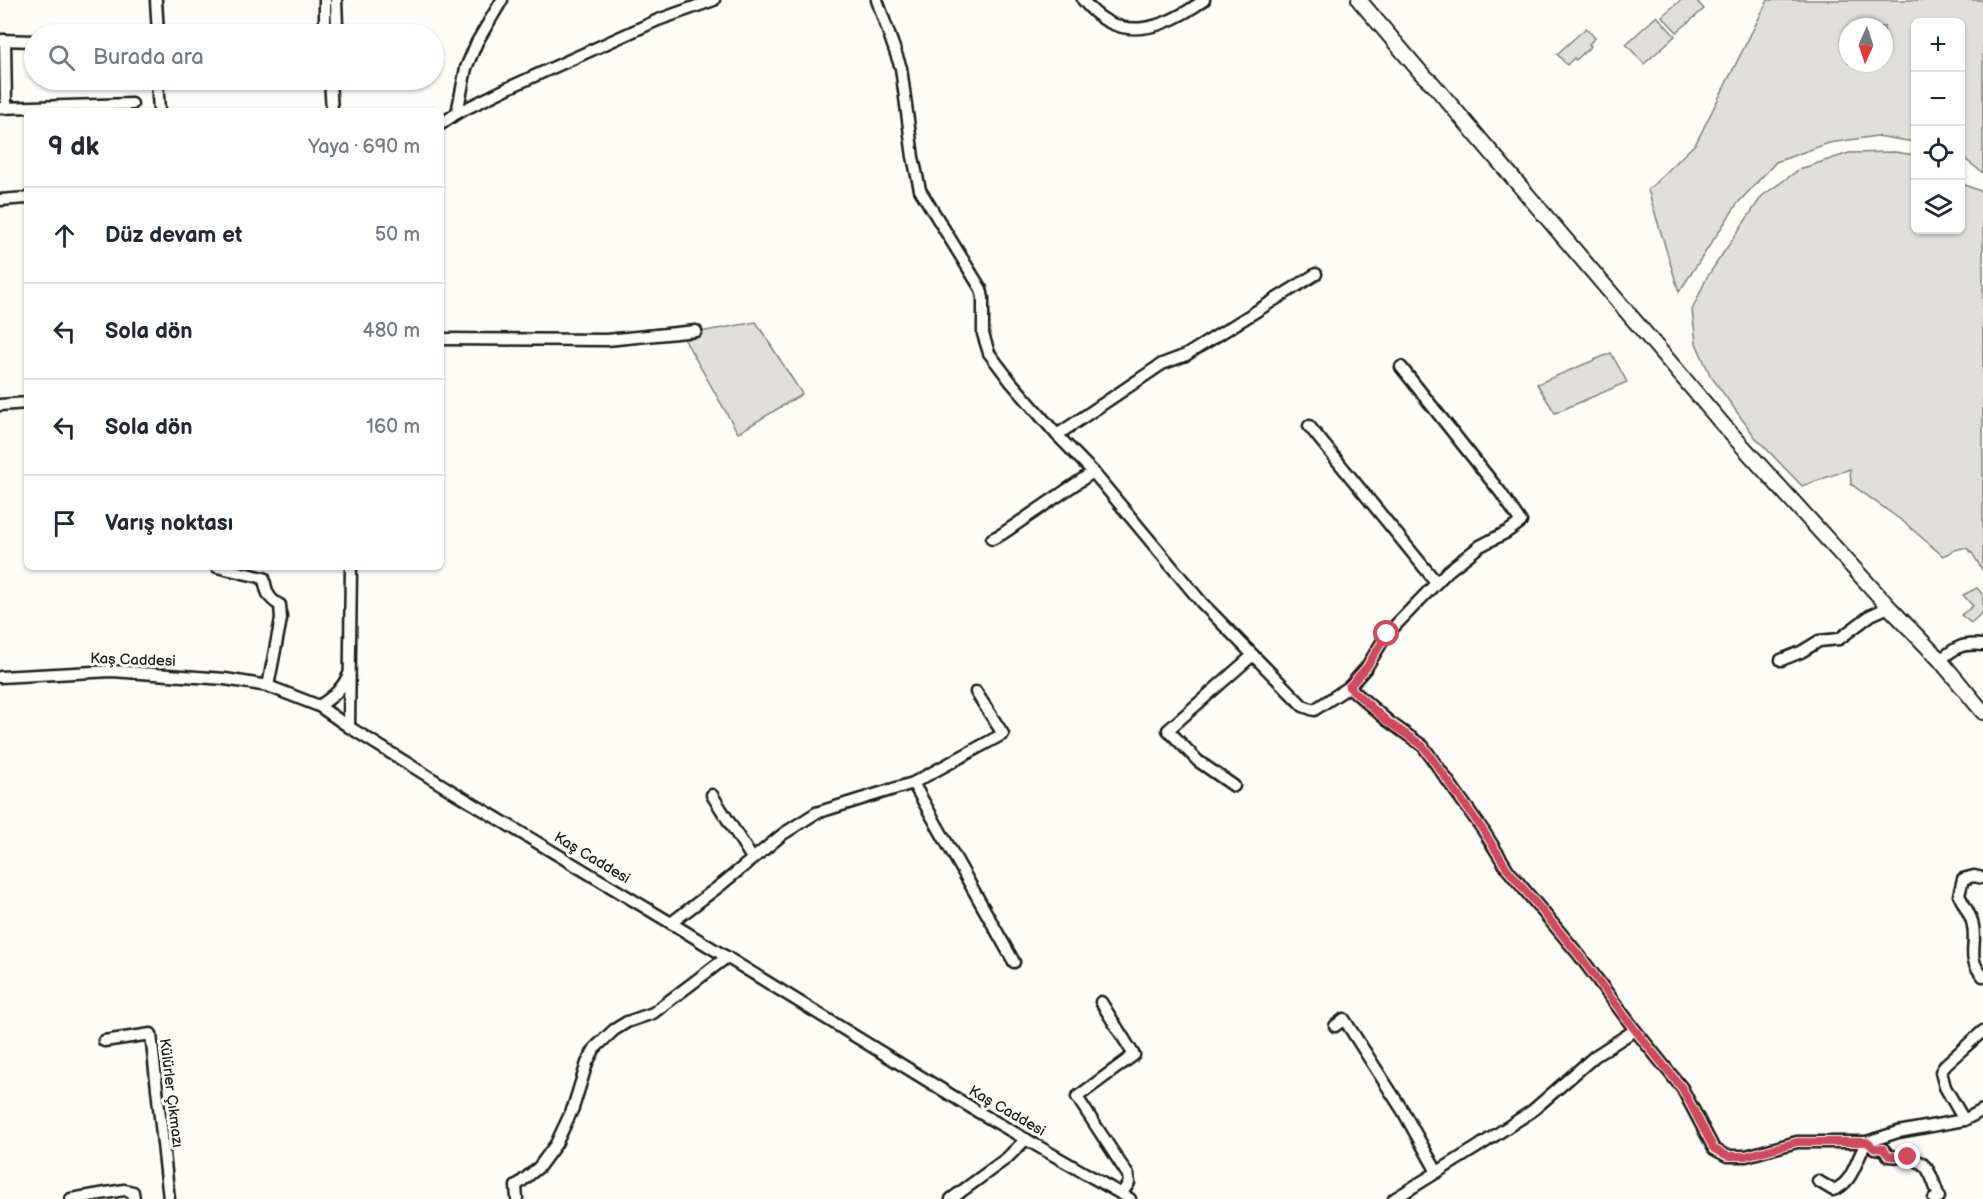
<!DOCTYPE html>
<html lang="tr">
<head>
<meta charset="utf-8">
<style>
  :root { --surface:#fff; --page:#f6f6f7; --text:#1f2937; --muted:#747a83; --line:#e0e1e3 }
  body { margin:0; font-family:"Balsamiq Sans",sans-serif; background:var(--page); color:var(--text) }
  .controls { position:absolute; right:18px; top:18px; display:grid; overflow:hidden; border-radius:9px; box-shadow:0 2px 4px #0004 }
  .controls button { width:54px; height:54px; display:grid; place-items:center; padding:0; border:0; border-bottom:2px solid var(--line); background:var(--surface); color:var(--text); font:30px sans-serif }
  .compass { position:absolute; left:1839px; top:18px; width:54px; height:54px; border-radius:50%; background:var(--surface); box-shadow:0 2px 4px #0004; rotate:183deg }
  .stop { position:absolute; width:18px; height:18px; margin:-14px; border:4px solid #d1495b; border-radius:50%; background:#fff }
  .stop.end { background:#d1495b; border-color:#fff; box-shadow:0 2px 6px #0008 }
  .list { margin:0; padding:0; list-style:none }
  h2 { display:flex; justify-content:space-between; align-items:center; height:78px; margin:0; padding:0 24px; font-size:26px }
  h2 small { font-size:20px; font-weight:400; color:var(--muted) }
  .list li { display:grid; grid-template-columns:39px 1fr auto; gap:18px; align-items:center; box-sizing:border-box; height:96px; padding:0 24px; border-top:2px solid var(--line) }
  .list b { display:block; font-size:22px; white-space:nowrap }
  .list em { font-size:20px; font-style:normal; color:var(--muted) }
  .icon { flex:none; width:33px; height:33px; fill:none; stroke:currentColor; stroke-width:2; stroke-linecap:round; stroke-linejoin:round }
  .map { position:relative; flex:none; width:1983px; height:1199px; overflow:hidden }
  .search { position:absolute; background:var(--surface); box-shadow:0 2px 4px #0004; left:24px; top:24px; width:420px; height:66px; display:flex; align-items:center; gap:15px; box-sizing:border-box; padding:0 21px; border-radius:33px; color:var(--muted); font-size:22px }
  .panel { position:absolute; background:var(--surface); box-shadow:0 2px 4px #0004; left:24px; top:108px; width:420px; height:462px; border-radius:9px }
  .map>svg:first-child { display:block }
  .green { fill:#e0dfdb; stroke:#7e7e7c; stroke-width:1.5; fill-rule:evenodd }
  .lines { fill:none; stroke-linecap:round; stroke-linejoin:round }
  .minor-casing { stroke:#1c1c1c; stroke-width:15 }
  .major-casing { stroke:#1c1c1c; stroke-width:18 }
  .minor { stroke:#fdfcf7; stroke-width:10 }
  .major { stroke:#fdfcf7; stroke-width:14 }
  .route { stroke:#d1495b; stroke-width:8 }
  .labels { text-anchor:middle; dominant-baseline:central; stroke-width:6; stroke-linejoin:round; paint-order:stroke }
  .street-label { font-size:15px; fill:#1c1c1c; stroke:#fdfcf7 }
</style>
</head>
<body>
<div class="map">
<svg width="1983" height="1199" viewBox="0 0 1983 1199">
  <rect width="100%" height="100%" fill="#fdfcf7"/>
  <filter id="ink" filterUnits="userSpaceOnUse"><feTurbulence type="fractalNoise" baseFrequency=".0167" numOctaves="2"/><feDisplacementMap in="SourceGraphic" scale="12" xChannelSelector="R" yChannelSelector="G"/><feConvolveMatrix kernelMatrix="1 2 1 2 8 2 1 2 1" color-interpolation-filters="sRGB"/></filter>
  <g filter="url(#ink)">
    <!-- green -->
    <g class="green">
      <polygon points="1681,0 1696,0 1704,9 1677,32 1662,16"/>
      <path d="M1768 0H1983V173L1961 156 1960 22H1916L1915 142 1877 136 1829 143 1776 162 1737 204 1679 292 1648 190 1696 143ZM1848 27H1884V63H1848Z"/>
      <polygon points="1657,16 1675,36 1644,64 1626,44"/>
      <polygon points="1586,28 1595,38 1589,44 1591,46 1576,60 1574,58 1567,65 1557,54"/>
      <path d="M1895 152 1915 155 1916 230H1960L1961 180 1965 185 1983 192V571C1968 547 1970 541 1943 556L1905 523 1851 484 1850 469 1802 486 1755 437 1710 375 1696 343 1692 310 1707 277 1762 196 1800 169 1849 153Z"/>
      <polygon points="756,322 802,394 738,433 682,335"/>
      <polygon points="1611,353 1627,382 1555,413 1537,384"/>
      <polygon points="1977,588 1983,595 1983,612 1971,623 1961,615 1973,606 1963,595"/>
    </g>
    <g class="lines">
      <!-- minor casing -->
      <g class="minor-casing">
        <g id="minor">
          <polyline points="156,0 158,34"/>
          <polyline points="877,0 901,68 913,157 920,190 981,289 983,298 983,334 989,353 1011,382 1057,435 1093,472 1202,603 1303,706 1314,710 1349,687 1388,721 1423,746 1483,830 1508,870 1579,955 1635,1030 1682,1088 1714,1149 1727,1156 1746,1156 1797,1142 1867,1142 1898,1132 1964,1120 1983,1110"/>
          <path d="M1083 0C1119 46 1164 29 1204 0"/>
          <polyline points="325,34 325,0"/>
          <polyline points="335,34 337,26 336,0"/>
          <polyline points="0,40 34,41"/>
          <polyline points="5,40 6,108"/>
          <polyline points="157,80 159,111"/>
          <polyline points="330,80 332,111"/>
          <polyline points="0,108 132,104"/>
          <polyline points="457,113 466,68 477,42 502,0"/>
          <polyline points="441,124 457,113 508,88 658,20 714,0"/>
          <polyline points="0,200 27,198"/>
          <polyline points="441,339 607,340 696,331"/>
          <polyline points="0,405 27,403"/>
          <polyline points="1309,426 1436,582"/>
          <polyline points="1057,435 1162,364 1186,355 1316,274"/>
          <polyline points="992,539 1002,534 1093,472"/>
          <path d="M217 567 264 578C266 591 268 599 280 605L281 619 268 686"/>
          <polyline points="1781,660 1801,652 1819,641 1839,639 1871,615 1889,607"/>
          <path d="M1940 660C1956 647 1962 643 1983 645"/>
          <polyline points="0,677 112,671 225,679 268,686 319,706 349,727 455,793 671,923 980,1113 1130,1199"/>
          <polyline points="1349,687 1366,668 1387,634 1448,571 1480,546 1507,532 1521,522 1501,493 1401,367"/>
          <path d="M319 706C333 697 342 689 349 674"/>
          <polyline points="349,727 351,567"/>
          <polyline points="913,783 1014,962"/>
          <polyline points="1234,786 1198,761 1168,730 1253,655"/>
          <polyline points="712,795 752,858"/>
          <path d="M1983 878 1974 876 1963 879 1959 895C1963 904 1972 916 1973 926 1977 947 1966 958 1983 976"/>
          <polyline points="671,923 722,884 783,834 816,813 913,783 1003,734 976,692"/>
          <polyline points="1101,1002 1134,1055 1077,1097 1128,1175 1129,1183 1121,1194"/>
          <polyline points="1335,1026 1344,1019 1403,1111 1437,1172"/>
          <polyline points="104,1041 151,1034 169,1199"/>
          <polyline points="1964,1120 1945,1087 1941,1072 1946,1064 1983,1031"/>
          <path d="M1818 1181 1833 1190C1854 1183 1856 1158 1867 1142L1874 1148 1883 1149 1889 1156C1927 1159 1927 1163 1939 1197L1934 1199"/>
          <polyline points="71,1199 124,1190 133,1192 134,1199"/>
          <polyline points="517,1199 516,1186 539,1167 556,1144 573,1108 587,1063 595,1048 614,1030 627,1022 653,1013 727,957"/>
          <polyline points="951,1199 1007,1158 1026,1139"/>
          <polyline points="1394,1199 1479,1146 1532,1111 1595,1056 1635,1030"/>
        </g>
      </g>
      <!-- major casing -->
      <g class="major-casing">
        <polyline id="major" points="1359,0 1422,74 1433,84 1725,427 1889,607 1940,660 1983,712"/>
      </g>
      <!-- minor -->
      <use href="#minor" class="minor"/>
      <!-- major -->
      <use href="#major" class="major"/>
    </g>
  </g>
  <g class="lines" filter="url(#ink)">
    <!-- route -->
    <polyline class="route" points="1387,634 1366,668 1349,687 1388,722 1423,746 1483,830 1508,870 1579,955 1635,1030 1682,1088 1714,1149 1728,1156 1746,1156 1797,1142 1867,1142 1874,1148 1883,1149 1889,1156 1908,1157"/>
  </g>
  <g class="labels">
    <!-- street labels -->
    <g class="street-label">
      <text transform="translate(133 660) rotate(2)">Kaş Caddesi</text>
      <text transform="translate(592 858) rotate(31)">Kaş Caddesi</text>
      <text transform="translate(171 1093) rotate(83)">Külürler Çıkmazı</text>
      <text transform="translate(1007 1111) rotate(30)">Kaş Caddesi</text>
    </g>
  </g>
</svg>
<div class="controls">
<button>+</button>
<button>−</button>
<button><svg class="icon" aria-label="locate" viewBox="0 0 24 24"><circle cx="12" cy="12" r="6"/><path d="M12 2v4M12 18v4M2 12h4M18 12h4"/></svg></button>
<button><svg class="icon" aria-label="layers" viewBox="0 0 24 24"><path d="M12 4l9 5-9 5-9-5zM3 14l9 5 9-5"/></svg></button>
</div>
<svg class="compass" viewBox="-18 -18 36 36"><path d="M0-13l5 13h-10z" fill="#e53935"/><path d="M0 13l5-13h-10z" fill="#747a83"/></svg>
<div class="stop" style="left:1387px;top:634px"></div>
<div class="stop end" style="left:1908px;top:1157px"></div>
<div class="search"><svg class="icon" aria-label="search" viewBox="0 0 24 24"><circle cx="10" cy="10" r="6"/><path d="M15 15l6 6"/></svg>Burada ara</div>
<section class="panel">
<h2>9 dk<small>Yaya · 690 m</small></h2>
<ul class="list">
<li><svg class="icon" aria-label="ahead" viewBox="0 0 24 24"><path d="M12 20V5M6 11l6-6 6 6"/></svg><div><b>Düz devam et</b></div><em>50 m</em></li>
<li><svg class="icon" aria-label="left" viewBox="0 0 24 24"><path d="M17 20v-9H6M10 6l-5 5 5 5"/></svg><div><b>Sola dön</b></div><em>480 m</em></li>
<li><svg class="icon" aria-label="left" viewBox="0 0 24 24"><path d="M17 20v-9H6M10 6l-5 5 5 5"/></svg><div><b>Sola dön</b></div><em>160 m</em></li>
<li><svg class="icon" aria-label="arrive" viewBox="0 0 24 24"><path d="M6 21V4h12l-3 4 3 4H6"/></svg><div><b>Varış noktası</b></div></li>
</ul>
</section>
</div>
</body>
</html>
